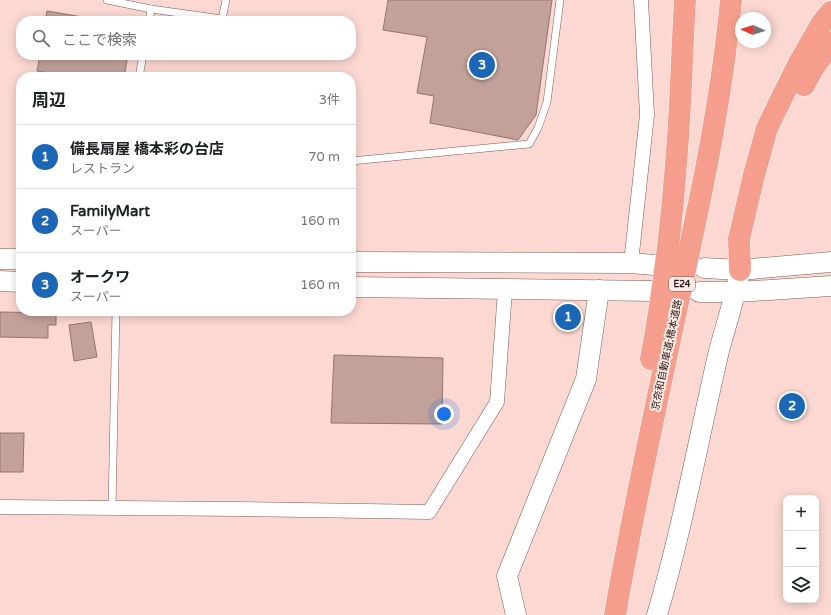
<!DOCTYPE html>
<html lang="ja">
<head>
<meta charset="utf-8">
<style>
  :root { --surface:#fff; --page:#f6f6f6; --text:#202124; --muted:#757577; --line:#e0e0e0; --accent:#1b66b5 }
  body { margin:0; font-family:"Varela Round","Noto Sans JP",sans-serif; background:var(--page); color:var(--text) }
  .controls { position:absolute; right:12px; bottom:12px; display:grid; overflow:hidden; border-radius:8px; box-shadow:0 2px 10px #0003 }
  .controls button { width:36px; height:36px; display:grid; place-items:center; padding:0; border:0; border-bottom:1px solid var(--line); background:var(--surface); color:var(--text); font:20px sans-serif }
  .compass { position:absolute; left:735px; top:12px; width:36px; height:36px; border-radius:50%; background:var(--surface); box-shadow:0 2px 10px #0003; rotate:273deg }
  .you { position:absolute; left:444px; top:414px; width:14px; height:14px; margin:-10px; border:3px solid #fff; border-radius:50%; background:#1a73e8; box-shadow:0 0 0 6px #1a73e833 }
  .badge { display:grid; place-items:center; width:26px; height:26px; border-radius:50%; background:var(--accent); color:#fff; font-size:13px; font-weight:700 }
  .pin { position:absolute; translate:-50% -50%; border:2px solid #fff; box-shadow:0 1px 4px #0006 }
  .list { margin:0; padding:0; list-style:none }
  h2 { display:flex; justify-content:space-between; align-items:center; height:52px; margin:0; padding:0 16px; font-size:17px }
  h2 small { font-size:13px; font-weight:400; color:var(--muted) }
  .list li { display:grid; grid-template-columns:26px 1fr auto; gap:12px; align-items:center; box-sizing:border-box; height:64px; padding:0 16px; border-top:1px solid var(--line) }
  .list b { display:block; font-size:15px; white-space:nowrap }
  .list p { margin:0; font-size:13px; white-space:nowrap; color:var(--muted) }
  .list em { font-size:13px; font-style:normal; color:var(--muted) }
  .icon { flex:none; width:22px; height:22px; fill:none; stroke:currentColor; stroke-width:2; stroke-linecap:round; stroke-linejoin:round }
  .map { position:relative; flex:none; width:831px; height:615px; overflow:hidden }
  .search { position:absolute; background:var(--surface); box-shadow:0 2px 10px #0003; left:16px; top:16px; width:340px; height:44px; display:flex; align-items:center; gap:10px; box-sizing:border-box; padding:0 14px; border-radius:16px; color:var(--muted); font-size:15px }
  .panel { position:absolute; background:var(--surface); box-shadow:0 2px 10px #0003; left:16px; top:72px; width:340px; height:244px; border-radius:16px }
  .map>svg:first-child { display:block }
  .building { fill:#c2a19a; stroke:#94756e }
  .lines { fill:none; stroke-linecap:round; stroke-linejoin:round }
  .lane-casing { stroke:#7b5d57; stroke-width:8 }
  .street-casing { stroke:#7b5d57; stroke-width:15 }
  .secondary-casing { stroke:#7b5d57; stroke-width:21 }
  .highway-casing { stroke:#fff; stroke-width:23 }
  .lane { stroke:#fff; stroke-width:7 }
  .street { stroke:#fff; stroke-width:14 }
  .secondary { stroke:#fff; stroke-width:20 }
  .highway { stroke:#f59e8d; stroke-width:22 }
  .labels { text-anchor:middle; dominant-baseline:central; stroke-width:4; stroke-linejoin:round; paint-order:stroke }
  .shield { fill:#ffe9e5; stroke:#665753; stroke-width:1 }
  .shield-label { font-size:9px; font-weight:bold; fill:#241815 }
  .street-label { font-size:10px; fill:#241815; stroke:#ffe9e5 }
</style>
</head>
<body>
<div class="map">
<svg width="831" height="615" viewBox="0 0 831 615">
  <rect width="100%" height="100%" fill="#fbd8d1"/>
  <!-- building -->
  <g class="building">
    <polygon points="388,0 552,0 536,115 518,140 430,123 434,96 417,93 427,37 383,30"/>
    <polygon points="47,11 106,21 45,21"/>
    <polygon points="40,55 128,55 124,77 69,77 37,71"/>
    <polygon points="0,312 56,313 56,325 48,325 48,338 0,337"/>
    <polygon points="91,322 97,357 74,361 69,325"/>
    <polygon points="334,355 443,358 442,424 331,423"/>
    <polygon points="0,433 24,433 23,472 0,472"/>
  </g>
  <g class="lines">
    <!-- lane casing -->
    <g class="lane-casing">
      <g id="lane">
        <polyline points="107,0 151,9 149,21"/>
        <polyline points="151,9 222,19 226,0"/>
        <polyline points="139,77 143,55"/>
        <polyline points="351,161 529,144 538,128 547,102 560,0"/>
        <polyline points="112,508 116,311"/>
      </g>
    </g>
    <!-- street casing -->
    <g class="street-casing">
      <g id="street">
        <polyline points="631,263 647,115 641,0"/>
        <polyline points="0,507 238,509 429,512 497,402 505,290"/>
      </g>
    </g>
    <!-- secondary casing -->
    <g class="secondary-casing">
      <g id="secondary">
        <polyline points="0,259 21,259"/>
        <polyline points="351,262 631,263 654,265"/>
        <polyline points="704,268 740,270 831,262"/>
        <polyline points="0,281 21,282"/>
        <polyline points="351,287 654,291"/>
        <polyline points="699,292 737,292 831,286"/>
        <polyline points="516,615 507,576 586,379 599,290"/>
        <path d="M657 615C682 530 698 442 718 355 725 327 735 299 740 270"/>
      </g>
    </g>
    <!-- highway casing -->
    <g class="highway-casing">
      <g id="highway">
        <polyline points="804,85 812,70 831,43"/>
        <polyline points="740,270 739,239 754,175 767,128 798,65 822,23 831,12"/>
        <path d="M651 359C664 290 672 221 677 151 681 101 682 50 685 0"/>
        <path d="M615 615C632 515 654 415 675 316 698 211 721 107 731 0"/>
      </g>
    </g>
    <!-- lane -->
    <use href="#lane" class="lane"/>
    <!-- street -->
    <use href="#street" class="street"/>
    <!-- secondary -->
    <use href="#secondary" class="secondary"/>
    <!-- highway -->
    <use href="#highway" class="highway"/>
  </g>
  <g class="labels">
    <!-- shield labels -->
    <rect class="shield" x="669" y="277" width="26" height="14" rx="3"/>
    <g class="shield-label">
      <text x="682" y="284">E24</text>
    </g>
    <!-- street labels -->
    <g class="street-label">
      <text transform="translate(667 355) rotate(-78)">京奈和自動車道;橋本道路</text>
    </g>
  </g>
</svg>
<div class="controls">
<button>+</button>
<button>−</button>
<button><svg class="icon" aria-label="layers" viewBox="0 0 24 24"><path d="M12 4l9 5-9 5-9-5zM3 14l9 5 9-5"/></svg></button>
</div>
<svg class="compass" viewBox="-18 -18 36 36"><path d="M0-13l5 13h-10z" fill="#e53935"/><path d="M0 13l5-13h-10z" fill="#757577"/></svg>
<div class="you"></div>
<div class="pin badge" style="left:568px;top:317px">1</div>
<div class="pin badge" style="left:792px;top:406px">2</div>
<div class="pin badge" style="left:482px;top:65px">3</div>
<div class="search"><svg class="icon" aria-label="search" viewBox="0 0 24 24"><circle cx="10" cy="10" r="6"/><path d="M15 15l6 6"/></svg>ここで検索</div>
<section class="panel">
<h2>周辺<small>3件</small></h2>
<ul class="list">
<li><span class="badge">1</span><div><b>備長扇屋 橋本彩の台店</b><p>レストラン</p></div><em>70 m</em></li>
<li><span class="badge">2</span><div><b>FamilyMart</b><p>スーパー</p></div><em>160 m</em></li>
<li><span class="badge">3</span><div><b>オークワ</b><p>スーパー</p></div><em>160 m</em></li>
</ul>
</section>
</div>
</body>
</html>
